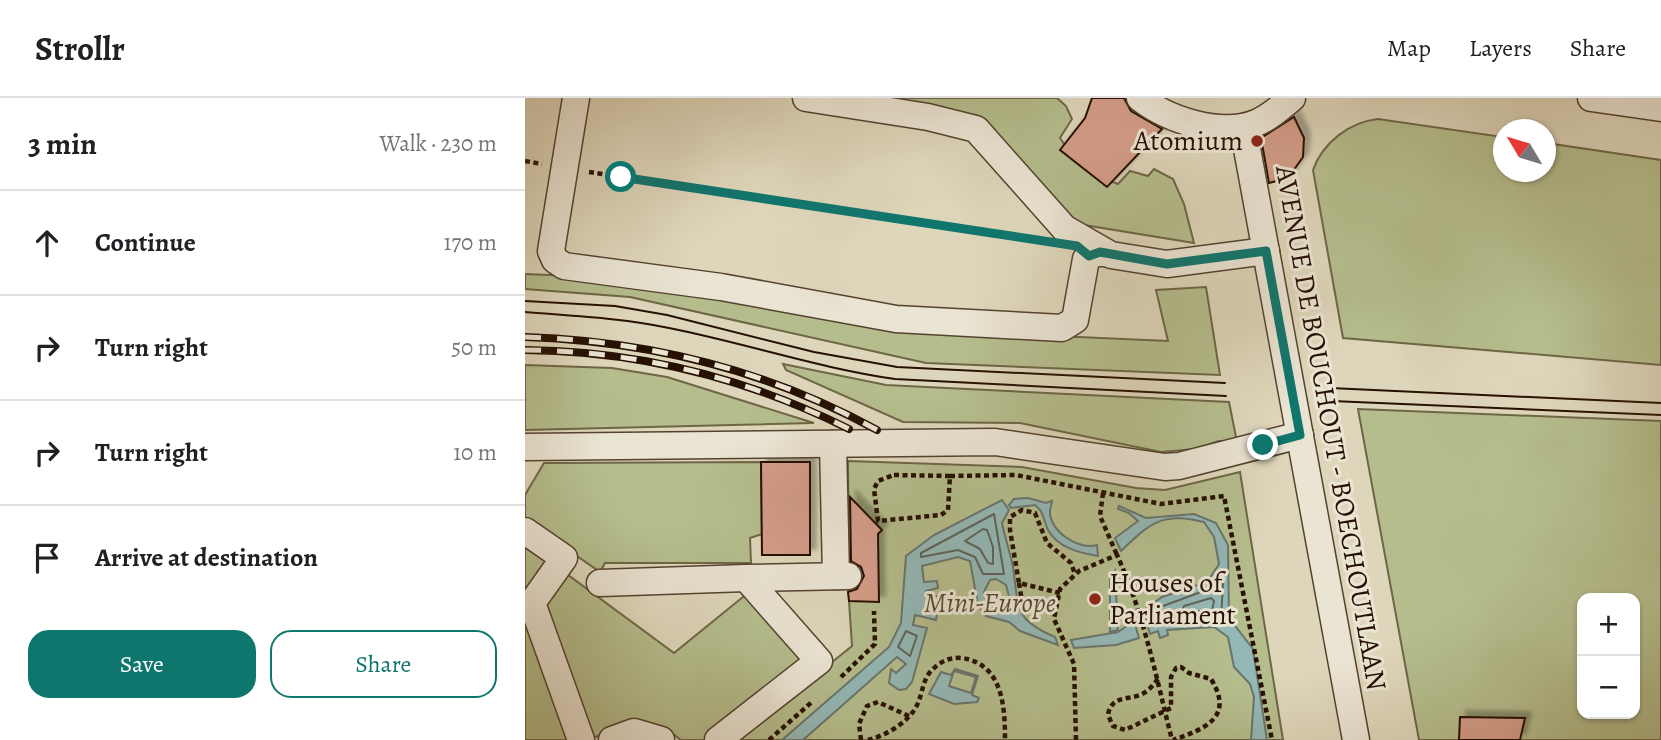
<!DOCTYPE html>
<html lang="en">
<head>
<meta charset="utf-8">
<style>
  :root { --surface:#fff; --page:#f2f2f2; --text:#202124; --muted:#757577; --line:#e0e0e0; --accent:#0f766e }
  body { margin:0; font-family:Alegreya,serif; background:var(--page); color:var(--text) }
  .controls { position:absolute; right:21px; bottom:21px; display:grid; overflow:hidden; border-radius:14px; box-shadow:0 2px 5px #0004 }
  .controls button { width:63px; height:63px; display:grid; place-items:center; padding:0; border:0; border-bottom:2px solid var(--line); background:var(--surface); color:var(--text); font:35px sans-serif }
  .compass { position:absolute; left:968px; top:21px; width:63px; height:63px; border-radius:50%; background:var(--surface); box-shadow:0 2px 5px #0004; rotate:308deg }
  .stop { position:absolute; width:21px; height:21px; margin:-16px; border:5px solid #0f766e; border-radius:50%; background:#fff }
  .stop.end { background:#0f766e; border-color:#fff; box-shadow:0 2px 7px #0008 }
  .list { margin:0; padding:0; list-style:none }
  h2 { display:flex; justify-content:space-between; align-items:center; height:91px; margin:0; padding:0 28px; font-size:30px }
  h2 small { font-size:23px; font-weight:400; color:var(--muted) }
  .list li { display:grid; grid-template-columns:46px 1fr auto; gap:21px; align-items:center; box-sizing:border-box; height:105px; padding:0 28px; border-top:2px solid var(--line) }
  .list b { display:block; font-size:26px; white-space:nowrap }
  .list em { font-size:23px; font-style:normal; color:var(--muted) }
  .actions { display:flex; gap:14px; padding:21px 28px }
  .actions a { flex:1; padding:16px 0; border:2px solid var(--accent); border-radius:21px; text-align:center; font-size:24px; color:var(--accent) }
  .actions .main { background:var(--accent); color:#fff }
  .icon { flex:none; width:38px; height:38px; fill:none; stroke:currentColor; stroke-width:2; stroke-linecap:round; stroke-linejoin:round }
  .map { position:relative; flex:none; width:1136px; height:642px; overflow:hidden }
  header { display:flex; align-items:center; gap:42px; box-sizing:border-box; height:98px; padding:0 35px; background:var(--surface); border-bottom:2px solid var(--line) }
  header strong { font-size:33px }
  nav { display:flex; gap:38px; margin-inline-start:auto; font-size:24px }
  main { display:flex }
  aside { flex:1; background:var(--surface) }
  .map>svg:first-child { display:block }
  .green { fill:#b5bd8d; stroke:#6e6646; stroke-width:2; fill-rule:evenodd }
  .water { fill:#94b8b6; stroke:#68756d; stroke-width:2; fill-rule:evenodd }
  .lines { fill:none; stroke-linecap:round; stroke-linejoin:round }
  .shore { stroke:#5d645b; stroke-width:2 }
  .building { fill:#d39c88; stroke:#261000; stroke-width:2; filter:url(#shadow) }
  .minor-casing { stroke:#54422f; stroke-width:29 }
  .path { stroke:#261000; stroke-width:4.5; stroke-dasharray:5 3.5; stroke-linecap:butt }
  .minor { stroke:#eae4d3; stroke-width:26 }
  .tram { stroke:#261000; stroke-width:2 }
  .rail-casing { stroke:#261000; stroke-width:8 }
  .rail { stroke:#eae4d3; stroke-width:5; stroke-dasharray:16; stroke-linecap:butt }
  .route { stroke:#0f766e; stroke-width:9 }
  .poi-dot { fill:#8f2418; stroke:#eae4d3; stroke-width:2.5 }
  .labels { text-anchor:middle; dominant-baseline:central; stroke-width:6; stroke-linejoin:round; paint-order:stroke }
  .poi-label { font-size:28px; fill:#261000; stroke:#eae4d3; text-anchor:end }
  .street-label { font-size:28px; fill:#261000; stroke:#eae4d3 }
  .park-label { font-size:28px; font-style:italic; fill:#584d31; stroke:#eae4d3 }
</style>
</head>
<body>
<header>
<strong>Strollr</strong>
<nav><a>Map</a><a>Layers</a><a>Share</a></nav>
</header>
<main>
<aside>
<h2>3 min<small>Walk · 230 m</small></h2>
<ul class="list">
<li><svg class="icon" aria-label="ahead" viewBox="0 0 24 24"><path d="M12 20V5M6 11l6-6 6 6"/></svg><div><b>Continue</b></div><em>170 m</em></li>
<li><svg class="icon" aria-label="right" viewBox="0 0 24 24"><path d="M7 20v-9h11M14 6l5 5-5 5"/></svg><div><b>Turn right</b></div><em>50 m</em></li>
<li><svg class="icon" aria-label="right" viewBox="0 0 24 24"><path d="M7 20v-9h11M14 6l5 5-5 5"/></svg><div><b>Turn right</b></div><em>10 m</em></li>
<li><svg class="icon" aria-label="arrive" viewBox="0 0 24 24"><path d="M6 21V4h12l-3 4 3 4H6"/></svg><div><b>Arrive at destination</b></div></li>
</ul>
<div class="actions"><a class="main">Save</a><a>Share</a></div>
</aside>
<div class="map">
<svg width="1136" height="642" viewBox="0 0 1136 642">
  <defs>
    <filter id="shadow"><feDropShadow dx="6" dy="-6" stdDeviation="2" flood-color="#0004"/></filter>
  </defs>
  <rect width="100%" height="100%" fill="#ded6bb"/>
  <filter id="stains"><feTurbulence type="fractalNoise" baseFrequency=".00286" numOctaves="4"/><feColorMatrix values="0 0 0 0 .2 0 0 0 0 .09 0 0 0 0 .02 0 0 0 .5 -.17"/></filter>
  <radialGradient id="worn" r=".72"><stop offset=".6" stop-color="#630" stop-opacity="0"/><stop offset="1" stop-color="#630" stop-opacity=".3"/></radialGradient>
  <!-- green -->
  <g class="green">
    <path d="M344 0H532L541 8 547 21 535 40C546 58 573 80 593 86L605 73 623 78 629 71 648 81 659 106 669 145 553 126 450 21Z"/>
    <path d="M853 21 978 39V74H1020L1021 45 1136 62V267L818 240 788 72C798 44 825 24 853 21Z"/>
    <polygon points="0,176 50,178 485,236 643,243 631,192 681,189 695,277 401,265 105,199 0,191"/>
    <polygon points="258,266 361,287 704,304 712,344 694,343 670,351 636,354 495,325 378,324 261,272"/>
    <polygon points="0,267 87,270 142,279 289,325 0,332"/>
    <path d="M833 311 1136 323V642H894ZM1057 500H1110V616H1057Z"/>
    <polygon points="323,363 497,369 611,390 640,392 715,374 758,642 156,642 148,636 107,624 63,642 17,509 39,474 149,555 224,494 296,573 327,548 324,503"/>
    <polygon points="236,364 237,436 225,440 226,465 80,465 75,474 0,422 0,397 19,365"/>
    <polygon points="0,445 26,463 0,499"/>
    <polygon points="0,510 46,642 0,642"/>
  </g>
  <!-- water -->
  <g class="water">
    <path d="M503 400 521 405 527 403C527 406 525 409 525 413 524 433 554 453 572 447L573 458C555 455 533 450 523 432 518 422 520 415 510 407L486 410 484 407 489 401Z"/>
    <path d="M477 402 484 412 477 425C480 440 485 454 488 469 494 510 488 521 530 539L533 547 495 533 484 524 461 518 453 507 445 463 433 459 397 468 399 484 412 483 413 490 401 493 402 499 412 498 415 506 401 507V513L413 511 411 522 390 517 388 527 402 530 387 584 381 591 374 592 364 585 366 571 371 575 381 566 372 559 278 642H257L364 549 376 525 381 458 409 437ZM471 481 481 487 485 502 479 513 471 516 462 511 459 494 465 482Z"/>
    <path d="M594 408 621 420 669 416 691 425 703 447 704 520 728 551 742 642H726L729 599 725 586 709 569 703 539 689 529 642 532 643 537 635 540 633 533 625 536 618 513 637 499 682 484 694 466 689 439 679 424C638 413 625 425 596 453L590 440 613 423 604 415 593 411Z"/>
    <polygon points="590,473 593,532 585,534 585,481"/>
    <polygon points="609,523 614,540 591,547 549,550 546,542 593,534"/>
    <path d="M430 571 453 578 447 597 454 600 452 604 429 606 404 596 416 574 426 577ZM429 573 451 579 446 595 424 588Z"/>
  </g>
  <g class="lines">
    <!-- shore -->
    <g class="shore">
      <polygon points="469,416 479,476 458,476 450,459 433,452 396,459 396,455"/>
      <polygon points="458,431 462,432 468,449 468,466 463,465 455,451 440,443"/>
      <polygon points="695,482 698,486 696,522 636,527 629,525 627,516 630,511 684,491"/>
      <polygon points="686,500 689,503 687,513 657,513 659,508"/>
      <polygon points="381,533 392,538 385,558 373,549"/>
    </g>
  </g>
  <!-- building -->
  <g class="building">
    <polygon points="567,0 599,0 606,13 637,31 582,89 535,52 560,20"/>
    <polygon points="769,19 779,40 778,59 763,80 744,85 736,40"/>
    <polygon points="236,364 285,364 285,457 237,457"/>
    <polygon points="325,399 357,432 353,436 354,504 324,503 323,494 332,491 339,478 336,469 326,463"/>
    <polygon points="935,619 1000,620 995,642 934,642"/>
  </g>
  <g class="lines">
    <!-- minor casing -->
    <g class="minor-casing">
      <g id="minor">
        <polyline points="51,0 26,153 30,162 39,168 196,189 371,221 537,230 550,222 561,161 570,155 581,155"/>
        <polyline points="281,0 403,19 451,31 539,130 586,157 642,166 741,153"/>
        <path d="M615 0C643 22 696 39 731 25 744 20 756 9 767 0"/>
        <polyline points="1066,0 1136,10"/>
        <polyline points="718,29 831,642"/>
        <polyline points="308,346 311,478"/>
        <polyline points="0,349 470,344 640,369 654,368 775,337"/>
        <polyline points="0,433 39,460 7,505 56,642"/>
        <polyline points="221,480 323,478"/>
        <polyline points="75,485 221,480 294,563 193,642"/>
        <polyline points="87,642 109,634 136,642"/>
      </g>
    </g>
    <!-- path -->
    <g class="path">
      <polyline points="0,63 17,66"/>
      <polyline points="64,74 515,143"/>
      <polygon points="369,377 425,378 423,412 416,417 353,423 349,391 353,383"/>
      <polyline points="425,378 491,377 636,406 699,398 747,642"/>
      <polyline points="578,395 575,418 592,457"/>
      <polyline points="494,485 499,515"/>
      <polyline points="535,495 494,485 485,432 485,419 497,412 510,415 522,445 546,465 550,476"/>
      <polyline points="316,579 350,546 349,513"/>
      <path d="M633 581C628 587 623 594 615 597 601 602 586 598 583 617L588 628 600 632 646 610V579L651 570 656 569 664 575 686 581C710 620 679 631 648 642"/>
      <polyline points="244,642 288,603"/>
      <polyline points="336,642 334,626 342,608 353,604 386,619"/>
      <path d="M343 642C362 637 385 624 393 605 398 593 398 580 408 571 416 563 426 559 437 560 478 566 480 609 480 642"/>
      <path d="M551 642 549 566 529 521 535 491 554 473 592 457C619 516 631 579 647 642"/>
    </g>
    <!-- minor -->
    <use href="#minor" class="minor"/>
    <!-- tram -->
    <g class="tram">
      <polyline points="0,203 90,208 142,217 289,254 372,269 700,285"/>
      <path d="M0 214C48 218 97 220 144 230 220 245 293 270 370 281L701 298"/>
      <polyline points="805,290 1136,305"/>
      <polyline points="807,303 1136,317"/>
    </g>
    <!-- rail casing -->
    <g class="rail-casing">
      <g id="rail">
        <path d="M0 239C125 243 242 272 352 332"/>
        <path d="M0 252C114 253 222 280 324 331"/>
      </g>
    </g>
    <!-- rail -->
    <use href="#rail" class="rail"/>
  </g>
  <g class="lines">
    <!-- route -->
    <polyline class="route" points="96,79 552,148 564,158 575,154 642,166 741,153 775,337 738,347"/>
  </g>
  <!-- markers -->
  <g class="poi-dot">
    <circle cx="732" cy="43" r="7"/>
    <circle cx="570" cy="501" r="7"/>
  </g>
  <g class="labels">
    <!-- poi labels -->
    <g class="poi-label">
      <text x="718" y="43">Atomium</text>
      <text x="584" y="485" text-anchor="start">Houses of<tspan x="584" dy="32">Parliament</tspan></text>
    </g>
    <!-- street labels -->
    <g class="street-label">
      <text transform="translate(806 330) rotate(80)">AVENUE DE BOUCHOUT - BOECHOUTLAAN</text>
    </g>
    <!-- park labels -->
    <g class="park-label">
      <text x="465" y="505">Mini-Europe</text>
    </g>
  </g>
  <rect width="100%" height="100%" filter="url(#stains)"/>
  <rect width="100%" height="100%" fill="url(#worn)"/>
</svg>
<div class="controls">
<button>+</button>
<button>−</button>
</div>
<svg class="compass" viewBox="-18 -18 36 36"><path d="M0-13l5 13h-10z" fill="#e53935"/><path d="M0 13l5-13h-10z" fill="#757577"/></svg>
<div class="stop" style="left:96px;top:79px"></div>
<div class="stop end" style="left:738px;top:347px"></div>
</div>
</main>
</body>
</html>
